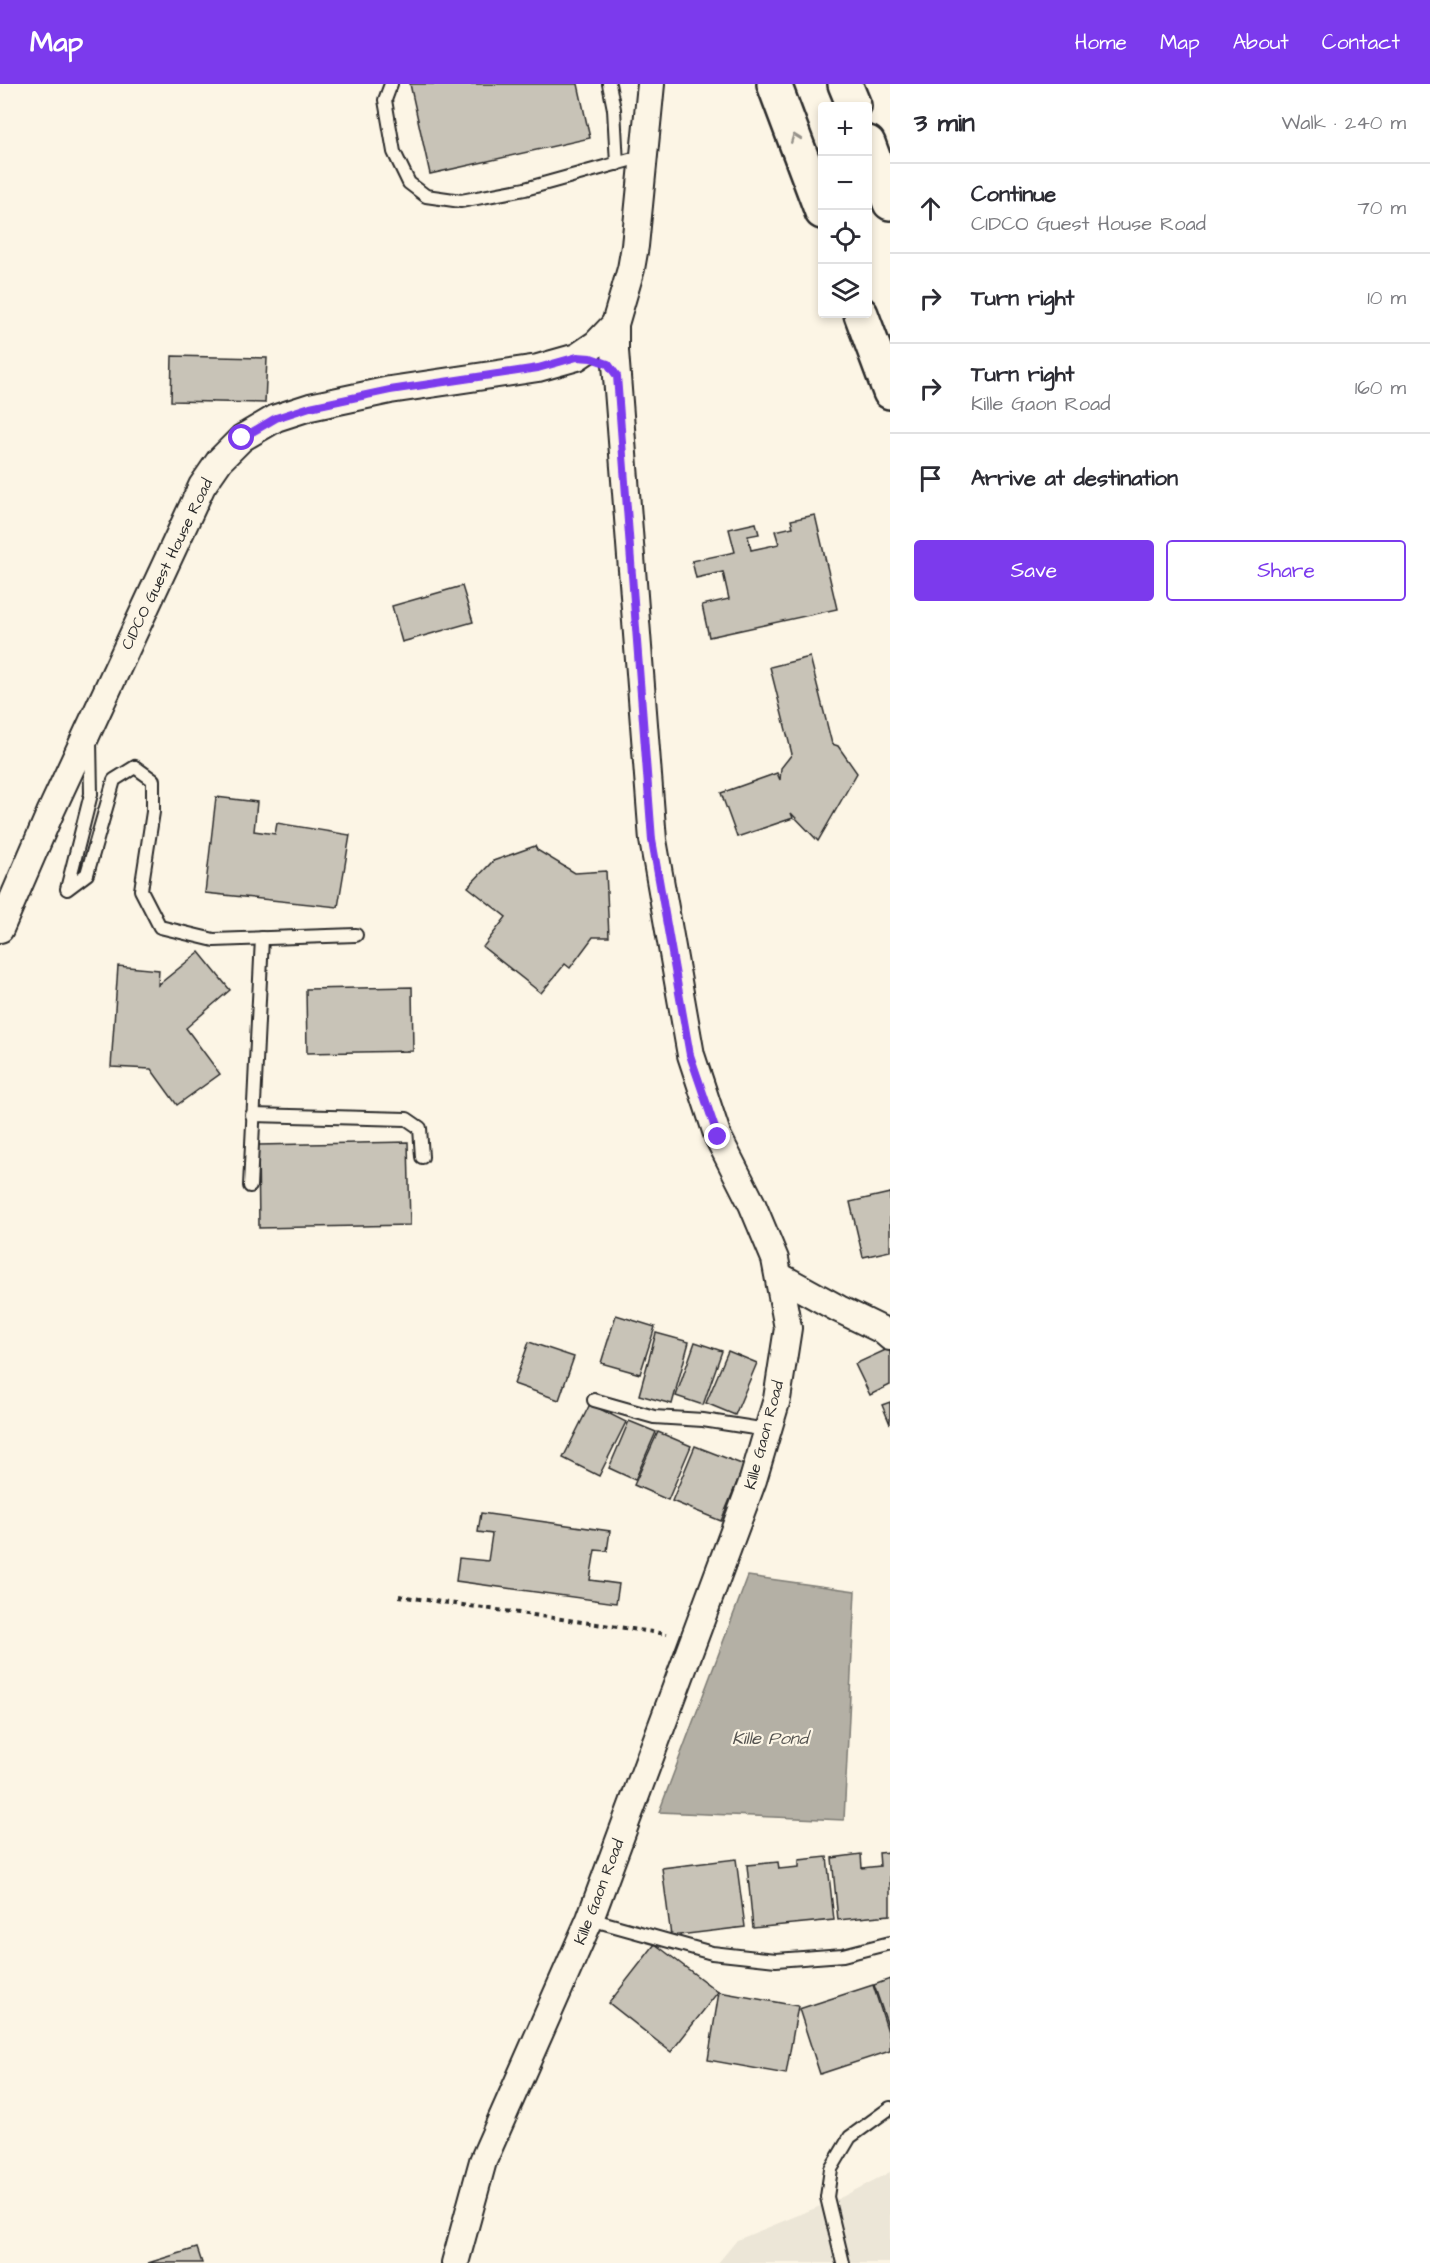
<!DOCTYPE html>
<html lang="en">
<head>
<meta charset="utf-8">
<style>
  :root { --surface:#fff; --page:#f7f7f7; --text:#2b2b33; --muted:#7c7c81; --line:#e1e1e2; --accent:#7c3aed }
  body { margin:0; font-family:"Architects Daughter",sans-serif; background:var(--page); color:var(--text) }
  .controls { position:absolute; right:18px; top:18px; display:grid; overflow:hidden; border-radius:6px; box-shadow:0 3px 9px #0003 }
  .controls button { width:54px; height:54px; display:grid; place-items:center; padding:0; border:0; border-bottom:2px solid var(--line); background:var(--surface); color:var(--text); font:30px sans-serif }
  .stop { position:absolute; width:18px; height:18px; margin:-14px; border:4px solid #7c3aed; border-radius:50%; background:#fff }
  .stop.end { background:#7c3aed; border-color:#fff; box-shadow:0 2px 6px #0008 }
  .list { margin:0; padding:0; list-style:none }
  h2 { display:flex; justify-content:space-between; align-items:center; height:78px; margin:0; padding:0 24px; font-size:26px }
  h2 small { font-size:20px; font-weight:400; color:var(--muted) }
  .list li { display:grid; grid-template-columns:39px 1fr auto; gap:18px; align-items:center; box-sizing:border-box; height:90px; padding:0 24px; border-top:2px solid var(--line) }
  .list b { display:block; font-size:22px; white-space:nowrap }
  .list p { margin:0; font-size:20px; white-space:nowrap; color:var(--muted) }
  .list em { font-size:20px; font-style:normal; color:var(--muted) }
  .actions { display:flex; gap:12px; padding:18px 24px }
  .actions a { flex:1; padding:14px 0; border:2px solid var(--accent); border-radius:6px; text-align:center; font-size:21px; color:var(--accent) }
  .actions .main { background:var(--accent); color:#fff }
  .icon { flex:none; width:33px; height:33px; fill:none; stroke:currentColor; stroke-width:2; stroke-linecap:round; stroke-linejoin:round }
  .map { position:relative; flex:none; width:890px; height:2179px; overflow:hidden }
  header { display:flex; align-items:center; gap:36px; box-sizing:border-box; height:84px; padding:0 30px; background:var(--accent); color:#fff }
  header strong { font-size:28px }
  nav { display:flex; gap:33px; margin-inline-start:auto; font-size:21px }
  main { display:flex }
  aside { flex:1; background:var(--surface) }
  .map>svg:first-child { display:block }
  .built { fill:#ece6d7 }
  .water { fill:#b4b0a5; stroke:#7d7b74; stroke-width:1.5 }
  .building { fill:#c8c3b7; stroke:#2b2b2b; stroke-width:1.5 }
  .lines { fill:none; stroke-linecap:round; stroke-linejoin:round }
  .service-casing { stroke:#2b2b2b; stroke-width:16 }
  .minor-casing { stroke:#2b2b2b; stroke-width:30 }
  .trunk-casing { stroke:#2b2b2b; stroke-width:38 }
  .path { stroke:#2b2b2b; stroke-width:4; stroke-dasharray:4.5 4.5; stroke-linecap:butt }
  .service { stroke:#fcf5e5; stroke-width:12 }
  .minor { stroke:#fcf5e5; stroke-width:26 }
  .trunk { stroke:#fcf5e5; stroke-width:33 }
  .oneway { stroke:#949088 }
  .route { stroke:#7c3aed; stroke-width:8 }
  .labels { text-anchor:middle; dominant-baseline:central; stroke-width:4.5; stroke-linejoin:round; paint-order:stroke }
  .street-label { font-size:16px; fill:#2b2b2b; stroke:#fcf5e5 }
  .water-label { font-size:18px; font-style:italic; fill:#545350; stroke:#fcf5e5 }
</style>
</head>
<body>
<header>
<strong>Map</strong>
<nav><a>Home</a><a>Map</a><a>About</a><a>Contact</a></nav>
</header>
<main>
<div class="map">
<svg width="890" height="2179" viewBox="0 0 890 2179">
  <rect width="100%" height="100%" fill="#fcf5e5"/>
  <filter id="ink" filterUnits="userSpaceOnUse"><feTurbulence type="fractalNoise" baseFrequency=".0167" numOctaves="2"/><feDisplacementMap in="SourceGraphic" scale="12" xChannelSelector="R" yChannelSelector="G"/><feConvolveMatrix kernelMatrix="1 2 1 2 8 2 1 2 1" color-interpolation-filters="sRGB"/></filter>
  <g filter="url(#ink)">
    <!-- built -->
    <polygon class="built" points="890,2088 890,2179 718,2179 737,2156 840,2114"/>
    <!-- water -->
    <polygon class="water" points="748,1492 855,1507 844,1736 659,1728"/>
    <!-- building -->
    <g class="building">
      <polygon points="410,0 578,0 590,54 430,90"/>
      <polygon points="172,272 267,274 265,319 171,317"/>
      <polygon points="815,431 837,525 709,553 702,521 729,515 723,488 696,494 692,477 735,468 729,445 756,439 759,450 748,452 751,466 779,460 775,447 793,443 791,436"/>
      <polygon points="462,502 473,538 402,558 392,522"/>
      <polygon points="810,573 832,660 838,662 857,689 818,757 791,729 793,734 737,753 721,709 777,689 780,696 781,684 792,670 770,583"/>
      <polygon points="216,713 257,718 254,747 275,750 277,739 350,751 338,823 205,809"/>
      <polygon points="535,762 537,766 575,789 606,787 609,853 593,853 570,884 565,880 541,909 483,863 506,833 468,803 493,777"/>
      <polygon points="199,868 230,906 186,944 220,990 177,1021 151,985 111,983 118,882 159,886 158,901"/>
      <polygon points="412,903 413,967 307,969 306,905"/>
      <polygon points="408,1058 410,1141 259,1144 258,1061"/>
      <polygon points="890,1109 890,1167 863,1173 850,1118"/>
      <polygon points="616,1231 655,1243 640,1290 601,1279"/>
      <polygon points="656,1249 689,1258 672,1320 639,1311"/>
      <polygon points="529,1258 574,1273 559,1316 514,1300"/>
      <polygon points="695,1258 722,1267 703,1321 676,1312"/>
      <polygon points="890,1264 890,1301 870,1311 855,1280"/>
      <polygon points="728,1267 757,1279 735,1331 706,1319"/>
      <polygon points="890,1318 890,1340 882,1321"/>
      <polygon points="590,1320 626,1338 599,1392 563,1374"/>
      <polygon points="629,1337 656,1348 635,1396 609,1384"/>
      <polygon points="658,1348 691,1362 668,1416 634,1401"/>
      <polygon points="695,1362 744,1381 721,1437 672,1417"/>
      <polygon points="481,1429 610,1447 607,1467 595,1466 590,1496 619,1500 616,1519 456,1497 459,1474 488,1477 492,1450 478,1448"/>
      <polygon points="890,1768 890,1831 838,1836 832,1774 861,1770 862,1784 880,1782 879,1769"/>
      <polygon points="827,1773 834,1836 753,1844 747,1781 778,1778 779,1785 799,1783 799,1776"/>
      <polygon points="736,1775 745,1843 671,1852 662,1784"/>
      <polygon points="655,1860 718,1908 671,1968 609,1919"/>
      <polygon points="890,1895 890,1948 874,1901"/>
      <polygon points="873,1901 890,1954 890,1967 820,1990 799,1925"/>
      <polygon points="719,1908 798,1922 786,1990 708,1976"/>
      <polygon points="197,2164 202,2179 148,2179"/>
    </g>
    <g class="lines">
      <!-- service casing -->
      <g class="service-casing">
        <g id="service">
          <polyline points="391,0 385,16 394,68 409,99 426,112 461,117 525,105 644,72"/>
          <polyline points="609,0 614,25 617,80"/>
          <polyline points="90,657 91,710 67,805 87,790 114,696 135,683 153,696 153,728 141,806 160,843 214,856 356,851"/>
          <polyline points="252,1031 407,1035 420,1044 422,1073"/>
          <polyline points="250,1102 262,854"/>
          <polyline points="594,1316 654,1333 703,1336 767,1346"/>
          <polyline points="590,1835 712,1869 776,1876 843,1871 890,1859"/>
          <polyline points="843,2179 827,2113 831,2085 850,2053 890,2024"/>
        </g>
      </g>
      <!-- minor casing -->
      <g class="minor-casing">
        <g id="minor">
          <polyline points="0,845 51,727 202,402 220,376 242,354 276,334 310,323 390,306 538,284 577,273 596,260 615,240"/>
          <polyline points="779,1192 839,1225 882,1246 890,1253"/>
          <polyline points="455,2179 483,2077 590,1835 753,1396 777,1315 788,1244 775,1175 752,1120 718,1053 691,971 653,756 615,267 615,240 631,185 635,162 651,0"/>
        </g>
      </g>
      <!-- trunk casing -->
      <g class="trunk-casing">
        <g id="trunk">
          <polyline points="774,0 822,128"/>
          <polyline points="845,0 854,22"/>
          <polyline points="868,59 890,119"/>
          <polyline points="861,230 890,308"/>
        </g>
      </g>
      <!-- path -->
      <polyline class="path" points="399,1512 667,1550"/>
      <!-- service -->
      <use href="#service" class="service"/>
      <!-- minor -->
      <use href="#minor" class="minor"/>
      <!-- trunk -->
      <use href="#trunk" class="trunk"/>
    </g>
    <!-- one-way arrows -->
    <defs><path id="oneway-chevron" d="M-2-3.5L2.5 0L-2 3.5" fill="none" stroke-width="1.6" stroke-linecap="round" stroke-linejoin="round" transform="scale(1.5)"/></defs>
    <use class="oneway" href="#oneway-chevron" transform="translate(795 54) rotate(-111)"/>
  </g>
  <g class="lines" filter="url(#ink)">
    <!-- route -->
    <polyline class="route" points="242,354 276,334 310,323 390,306 538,284 577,273 591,274 608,280 617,292 652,756 690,971 718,1053"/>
  </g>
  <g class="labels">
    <!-- street labels -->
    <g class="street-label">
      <text transform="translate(167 480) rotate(-64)">CIDCO Guest House Road</text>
      <text transform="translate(764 1351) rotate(-75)">Kille Gaon Road</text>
      <text transform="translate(599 1808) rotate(-69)">Kille Gaon Road</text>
    </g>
    <!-- water labels -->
    <g class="water-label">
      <text x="770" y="1654">Kille Pond</text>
    </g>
  </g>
</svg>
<div class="controls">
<button>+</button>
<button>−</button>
<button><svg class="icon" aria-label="locate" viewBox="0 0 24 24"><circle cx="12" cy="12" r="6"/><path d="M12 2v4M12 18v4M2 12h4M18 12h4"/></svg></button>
<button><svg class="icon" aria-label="layers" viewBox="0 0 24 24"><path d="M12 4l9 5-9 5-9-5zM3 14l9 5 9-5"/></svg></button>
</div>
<div class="stop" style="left:242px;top:354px"></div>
<div class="stop end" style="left:718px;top:1053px"></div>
</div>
<aside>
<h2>3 min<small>Walk · 240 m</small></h2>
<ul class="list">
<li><svg class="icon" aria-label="ahead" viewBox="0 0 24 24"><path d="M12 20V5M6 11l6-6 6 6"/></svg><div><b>Continue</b><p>CIDCO Guest House Road</p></div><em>70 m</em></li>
<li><svg class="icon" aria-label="right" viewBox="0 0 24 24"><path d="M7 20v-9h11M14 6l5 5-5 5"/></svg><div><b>Turn right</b></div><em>10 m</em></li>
<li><svg class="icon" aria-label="right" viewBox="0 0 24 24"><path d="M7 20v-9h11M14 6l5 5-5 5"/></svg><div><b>Turn right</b><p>Kille Gaon Road</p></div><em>160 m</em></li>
<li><svg class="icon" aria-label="arrive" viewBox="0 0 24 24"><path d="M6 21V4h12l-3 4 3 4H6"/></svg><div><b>Arrive at destination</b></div></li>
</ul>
<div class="actions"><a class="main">Save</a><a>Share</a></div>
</aside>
</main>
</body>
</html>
